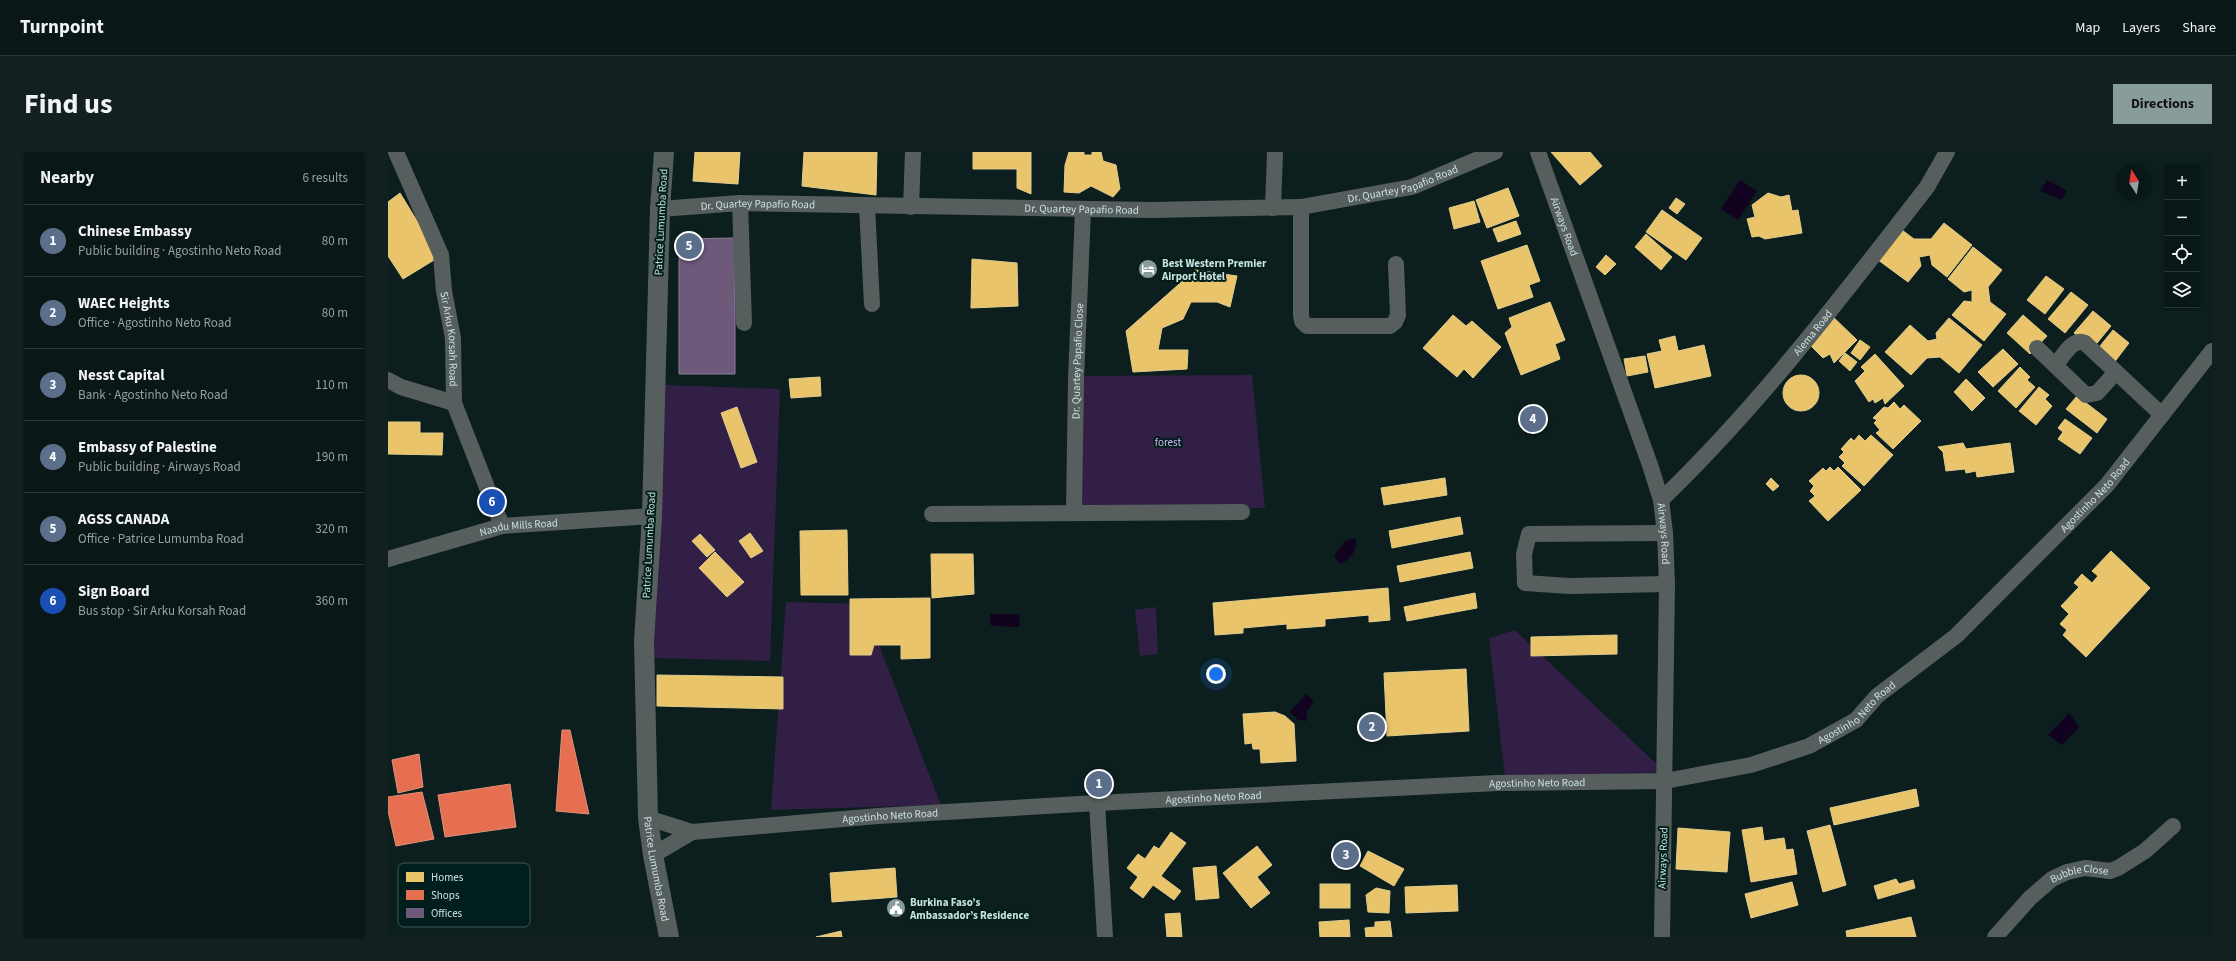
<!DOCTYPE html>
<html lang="en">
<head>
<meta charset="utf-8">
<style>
  :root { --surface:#091716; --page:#12201f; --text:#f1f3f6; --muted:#999fa1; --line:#293635; --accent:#889d9b }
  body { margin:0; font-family:"Source Sans 3",sans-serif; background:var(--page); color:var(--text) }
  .controls { position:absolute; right:12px; top:12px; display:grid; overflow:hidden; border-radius:0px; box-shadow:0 1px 3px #0004 }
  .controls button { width:36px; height:36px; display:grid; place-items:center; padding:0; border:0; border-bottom:1px solid var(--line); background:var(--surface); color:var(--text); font:20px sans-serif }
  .compass { position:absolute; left:1728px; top:12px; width:36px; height:36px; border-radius:50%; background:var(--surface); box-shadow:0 1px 3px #0004; rotate:348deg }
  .you { position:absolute; left:828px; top:522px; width:14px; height:14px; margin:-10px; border:3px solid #fff; border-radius:50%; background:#1a73e8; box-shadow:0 0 0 6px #1a73e833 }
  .badge { display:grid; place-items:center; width:26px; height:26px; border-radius:50%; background:var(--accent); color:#fff; font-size:13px; font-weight:700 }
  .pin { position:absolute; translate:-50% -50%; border:2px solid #fff; box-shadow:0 1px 4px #0006 }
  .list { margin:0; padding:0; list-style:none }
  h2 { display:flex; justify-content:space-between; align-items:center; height:52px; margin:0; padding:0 16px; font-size:17px }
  h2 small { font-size:13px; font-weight:400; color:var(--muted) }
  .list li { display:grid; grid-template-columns:26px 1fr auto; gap:12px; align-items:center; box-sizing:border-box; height:72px; padding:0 16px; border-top:1px solid var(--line) }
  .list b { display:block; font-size:15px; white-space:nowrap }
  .list p { margin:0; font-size:13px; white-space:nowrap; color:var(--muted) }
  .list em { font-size:13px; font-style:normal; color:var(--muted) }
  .icon { flex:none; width:22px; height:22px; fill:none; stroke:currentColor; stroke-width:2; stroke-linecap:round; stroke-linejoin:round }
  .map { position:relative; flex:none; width:1824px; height:785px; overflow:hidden; border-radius:0px }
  header { display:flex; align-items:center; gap:24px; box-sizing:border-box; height:56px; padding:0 20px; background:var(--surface); border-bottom:1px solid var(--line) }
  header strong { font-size:19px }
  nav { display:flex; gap:22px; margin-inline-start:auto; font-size:14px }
  .intro { display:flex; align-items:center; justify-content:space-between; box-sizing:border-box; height:96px; padding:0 24px }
  h1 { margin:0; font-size:28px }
  .button { padding:10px 18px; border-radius:0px; background:var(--accent); color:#111; font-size:14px; font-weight:700 }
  main { display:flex; gap:24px; padding:0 24px }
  aside { flex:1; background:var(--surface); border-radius:0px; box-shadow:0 1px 3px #0004 }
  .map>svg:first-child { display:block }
  .green { fill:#311f45 }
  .water { fill:#110320 }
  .homes { fill:#e9c46a; stroke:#e0cd8d }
  .shops { fill:#e76f51; stroke:#de917b }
  .offices { fill:#6d597a; stroke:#898298 }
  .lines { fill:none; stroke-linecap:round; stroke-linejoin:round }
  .minor { stroke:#565f5e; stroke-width:16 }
  .tertiary { stroke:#565f5e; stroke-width:20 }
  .labels { text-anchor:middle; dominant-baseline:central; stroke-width:4; stroke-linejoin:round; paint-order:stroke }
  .street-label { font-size:11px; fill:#cae1de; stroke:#001e1b }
  .poi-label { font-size:11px; font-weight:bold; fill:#cae1de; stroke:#001e1b; text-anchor:start }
  .park-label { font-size:11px; fill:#d3b5f1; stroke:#001e1b }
  .key { fill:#001e1b; stroke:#3d5856; stroke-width:1 }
  .key-label { font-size:11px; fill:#cae1de }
</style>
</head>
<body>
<header>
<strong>Turnpoint</strong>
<nav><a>Map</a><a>Layers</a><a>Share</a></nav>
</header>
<div class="intro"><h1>Find us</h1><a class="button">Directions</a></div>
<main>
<aside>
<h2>Nearby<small>6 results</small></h2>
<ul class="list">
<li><span class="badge" style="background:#5c6f8a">1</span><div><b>Chinese Embassy</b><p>Public building · Agostinho Neto Road</p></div><em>80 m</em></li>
<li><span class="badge" style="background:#5c6f8a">2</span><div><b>WAEC Heights</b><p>Office · Agostinho Neto Road</p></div><em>80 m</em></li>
<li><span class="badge" style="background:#5c6f8a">3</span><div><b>Nesst Capital</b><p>Bank · Agostinho Neto Road</p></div><em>110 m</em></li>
<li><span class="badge" style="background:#5c6f8a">4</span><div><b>Embassy of Palestine</b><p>Public building · Airways Road</p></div><em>190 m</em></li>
<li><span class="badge" style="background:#5c6f8a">5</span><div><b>AGSS CANADA</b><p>Office · Patrice Lumumba Road</p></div><em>320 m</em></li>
<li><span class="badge" style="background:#1a4fb4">6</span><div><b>Sign Board</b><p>Bus stop · Sir Arku Korsah Road</p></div><em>360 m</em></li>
</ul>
</aside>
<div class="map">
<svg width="1824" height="785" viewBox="0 0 1824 785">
  <rect width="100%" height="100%" fill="#0c1f1e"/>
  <!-- green -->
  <g class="green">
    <polygon points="864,223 877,356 688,357 691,224"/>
    <polygon points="277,233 392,237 382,509 262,506"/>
    <polygon points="398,450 475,452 553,653 383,658"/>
    <polygon points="768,455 770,502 752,504 747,458"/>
    <polygon points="1127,478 1277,620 1117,625 1101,486"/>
  </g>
  <!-- water -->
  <g class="water">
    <polygon points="1352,28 1369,39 1350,68 1333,57"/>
    <polygon points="1659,28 1679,39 1673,48 1652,39"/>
    <path d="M967 386C971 397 962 408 952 412L946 403 958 389Z"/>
    <polygon points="602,462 632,462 631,475 603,474"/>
    <polygon points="918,542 926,549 918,561 919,566 918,569 910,568 902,560"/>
    <polygon points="1681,561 1691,575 1674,593 1660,583"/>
  </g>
  <!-- homes -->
  <g class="homes">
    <polygon points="307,0 352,0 350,32 305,29"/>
    <polygon points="416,0 489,0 488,43 414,34"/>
    <polygon points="585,0 643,0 643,42 629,36 629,17 585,17"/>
    <polygon points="681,0 696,0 696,3 704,3 704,0 713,0 715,9 728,13 732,37 725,45 703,34 691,41 676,40 677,13"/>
    <polygon points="1163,0 1202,0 1214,14 1192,33"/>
    <polygon points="1120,36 1131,64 1099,76 1088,48"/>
    <polygon points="12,41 51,105 15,127 0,104 0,50"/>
    <polygon points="1380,41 1393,45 1401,43 1404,59 1410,58 1414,81 1377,87 1371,84 1364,85 1359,67 1367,65 1364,53"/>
    <polygon points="1288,46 1297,52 1289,62 1281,56"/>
    <polygon points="1086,49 1092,70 1066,77 1061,56"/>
    <polygon points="1274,58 1314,86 1298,108 1258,80"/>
    <polygon points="1128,69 1133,82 1110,90 1105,77"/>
    <polygon points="1556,71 1584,93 1559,125 1544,113 1542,103 1531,105 1533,114 1520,130 1482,102 1506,72 1526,87 1543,87"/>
    <polygon points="1258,82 1284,105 1273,118 1247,95"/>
    <polygon points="1139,93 1152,129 1141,133 1145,145 1110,157 1093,109"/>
    <polygon points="1585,95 1614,118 1600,135 1602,150 1618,162 1596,189 1564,163 1576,149 1584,150 1584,138 1576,140 1560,127"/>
    <polygon points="1218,103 1228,112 1217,123 1208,115"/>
    <polygon points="584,107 629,111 630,154 583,156"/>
    <polygon points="807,118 849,124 842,155 829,150 803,150 795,167 774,176 770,198 800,198 799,217 745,220 738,179"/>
    <polygon points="1658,124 1676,137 1657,162 1639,148"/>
    <polygon points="1683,140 1700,153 1677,181 1660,167"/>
    <polygon points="1162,150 1177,188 1167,192 1172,207 1133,223 1117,181 1124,175 1121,166"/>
    <polygon points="1705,159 1723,174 1705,196 1686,181"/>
    <polygon points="1442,162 1469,188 1446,211 1442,202 1435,206 1422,193"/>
    <polygon points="1065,163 1078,174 1084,169 1113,195 1085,226 1076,217 1069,225 1035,196"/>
    <polygon points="1635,163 1659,184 1642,202 1619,181"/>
    <polygon points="1561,166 1594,193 1571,221 1552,205 1539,206 1523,223 1497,200 1522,173 1540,189 1549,187 1548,181"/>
    <polygon points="1725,178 1741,191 1725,212 1708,199"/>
    <polygon points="1287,184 1290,199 1316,193 1323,224 1267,236 1259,202 1274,199 1271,188"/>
    <polygon points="1472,188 1482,195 1472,208 1463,201"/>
    <polygon points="1615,197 1630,212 1605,235 1590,220"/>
    <polygon points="1457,201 1469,210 1462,219 1451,209"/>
    <polygon points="1487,202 1516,234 1497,252 1495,246 1487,251 1485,247 1481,250 1467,229 1477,219 1473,215"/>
    <polygon points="1257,204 1260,220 1239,224 1236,207"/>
    <polygon points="1632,215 1642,225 1639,228 1647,235 1628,256 1610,239"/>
    <circle cx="1413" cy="241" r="18"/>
    <polygon points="432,225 433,244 403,246 401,227"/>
    <polygon points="1578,227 1597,246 1584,259 1566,240"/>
    <polygon points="1651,235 1661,243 1657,247 1664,254 1648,273 1631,259"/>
    <polygon points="1689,244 1719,267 1709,281 1678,257"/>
    <polygon points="1506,250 1512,257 1516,253 1533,269 1505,297 1488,281 1492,278 1486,271 1489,268 1485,266 1496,255 1500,256"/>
    <polygon points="349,255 369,310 353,316 333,261"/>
    <polygon points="1677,267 1704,286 1692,302 1670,287 1675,280 1670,276"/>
    <polygon points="0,270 32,270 32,281 55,281 54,303 0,302"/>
    <polygon points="1471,283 1477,289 1483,283 1505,303 1476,334 1454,314 1457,311 1451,305 1456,300 1453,297 1463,286 1466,289"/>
    <polygon points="1575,291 1578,297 1622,291 1626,320 1589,325 1588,319 1578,321 1577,317 1558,319 1555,300 1550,295"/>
    <polygon points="1442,315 1446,319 1450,315 1473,338 1440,369 1421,349 1427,344 1422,339 1426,334 1421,329 1435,316 1438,319"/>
    <polygon points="1057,326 1059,343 996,353 993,336"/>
    <polygon points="1383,326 1391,334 1385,339 1378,332"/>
    <polygon points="1072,365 1075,382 1004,396 1001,379"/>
    <polygon points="459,378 460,443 413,443 412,379"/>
    <polygon points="362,381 375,399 363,406 351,389"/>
    <polygon points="312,382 327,398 319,405 304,389"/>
    <polygon points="1723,399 1762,436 1698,505 1675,483 1679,478 1672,472 1681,462 1673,454 1691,435 1686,431 1694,422 1704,431 1710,424 1704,419"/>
    <polygon points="327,400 356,430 339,445 311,416"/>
    <polygon points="1082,400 1085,416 1012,430 1009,414"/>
    <polygon points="543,402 585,402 586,442 544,446"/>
    <polygon points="1000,436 1002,468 981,470 981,463 937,467 937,474 899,477 899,472 855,476 855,481 827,483 825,451"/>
    <polygon points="1087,441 1089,456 1019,469 1016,455"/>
    <polygon points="542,446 542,506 513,507 513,493 486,493 483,503 462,503 462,447"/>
    <polygon points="1229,483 1229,502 1143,504 1143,485"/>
    <polygon points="1078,517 1081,579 999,584 996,521"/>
    <polygon points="269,523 395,525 395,557 269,554"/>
    <polygon points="887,560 897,564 906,572 908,609 873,611 872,597 865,597 864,591 857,592 855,562"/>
    <polygon points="1528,637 1531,654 1446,673 1442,656"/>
    <polygon points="1442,673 1458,733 1435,740 1419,679"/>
    <polygon points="1374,675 1376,689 1396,686 1398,698 1405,697 1409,722 1363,730 1354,678"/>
    <polygon points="1290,676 1342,680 1339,720 1288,717"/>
    <polygon points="783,680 798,691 773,724 793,739 786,748 765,733 755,746 742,736 750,725 739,716 750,702 757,707 766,694 771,697"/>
    <polygon points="869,694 884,713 869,725 882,741 863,756 835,721"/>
    <polygon points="980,699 1016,717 1006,734 972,714"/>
    <polygon points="828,714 831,746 808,748 805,716"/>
    <polygon points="507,716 509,745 444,750 442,721"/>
    <polygon points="1508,727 1511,732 1525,728 1527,736 1490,747 1486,734"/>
    <polygon points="1404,730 1410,753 1363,766 1357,742"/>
    <rect x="932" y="732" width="30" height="24"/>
    <polygon points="1069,733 1070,759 1018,761 1017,735"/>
    <polygon points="988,736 1002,739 1001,761 980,760 978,743"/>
    <polygon points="792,761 794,785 779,785 777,762"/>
    <polygon points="1523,765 1528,785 1459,785 1458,779"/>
    <polygon points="961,768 962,785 932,785 931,770"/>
    <polygon points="1002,769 1004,785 978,785 977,776 987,775 987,770"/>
    <polygon points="453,779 454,785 428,785"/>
  </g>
  <!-- shops -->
  <g class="shops">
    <polygon points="174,578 182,578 201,662 168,659"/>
    <polygon points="31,602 35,635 10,641 4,608"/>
    <polygon points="122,632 128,675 57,685 50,643"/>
    <polygon points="34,640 46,687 8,694 0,659 0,645"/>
  </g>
  <!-- offices -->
  <polygon class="offices" points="347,86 347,222 291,222 291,87"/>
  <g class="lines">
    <!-- minor -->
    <g class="minor">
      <path id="s1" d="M8 0 53 103 56 139 65 186 66 251 114 374"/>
      <path id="s2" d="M1150 0 1262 313 1273 348 1277 381 1279 432 1274 785"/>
      <polyline points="352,51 356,171"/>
      <polyline points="479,54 484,152"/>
      <polyline points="523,55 525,0"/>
      <polyline points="913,55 913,163 914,169 919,174 1002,174 1007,170 1010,163 1008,112"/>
      <polyline points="885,56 887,0"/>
      <path id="s3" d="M272 57 352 51 763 58 913 55 1024 35 1107 0"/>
      <polyline points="1649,196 1698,243 1709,241 1728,220"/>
      <path d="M1668 213C1675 204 1685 185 1697 191L1774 263"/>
      <polyline points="0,228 13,235 66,251"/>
      <path id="s4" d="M1273 348C1372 253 1455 143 1539 35L1559 0"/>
      <path id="s5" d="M686 360 688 227 695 58"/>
      <polyline points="544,362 854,360"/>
      <polyline points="1277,381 1141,382 1136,402 1137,431 1181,434 1279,432"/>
      <path id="s6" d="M0 407 114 374 264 364"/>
      <polyline points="709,651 717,785"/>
      <path id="s7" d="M260 666 304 680 490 664 709 651 1109 631 1277 629 1363 613 1421 594 1468 568 1489 544 1568 484 1719 333 1824 199"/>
      <polyline points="265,703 304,680"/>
      <path id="s8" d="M1607 785 1642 746 1664 727 1679 720 1697 716 1722 719 1730 716 1757 699 1785 674"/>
    </g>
    <!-- tertiary -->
    <path class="tertiary" id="s9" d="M276 0 272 57 264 364 256 489 260 666 265 703 281 785"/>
  </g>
  <!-- icons -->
  <defs>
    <g id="hotel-disc" transform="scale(1)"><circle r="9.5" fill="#889d9b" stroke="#001e1b"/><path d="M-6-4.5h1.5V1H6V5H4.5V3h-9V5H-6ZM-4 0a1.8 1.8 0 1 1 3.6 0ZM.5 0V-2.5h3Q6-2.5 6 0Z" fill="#fff"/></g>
    <g id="civic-disc" transform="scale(1)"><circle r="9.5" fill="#889d9b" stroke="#001e1b"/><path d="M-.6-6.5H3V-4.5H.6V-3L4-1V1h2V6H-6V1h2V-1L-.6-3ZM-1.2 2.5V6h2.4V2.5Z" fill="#fff"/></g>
  </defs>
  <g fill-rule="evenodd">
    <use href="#hotel-disc" x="760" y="117"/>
    <use href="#civic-disc" x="508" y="756"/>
  </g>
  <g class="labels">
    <!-- street labels -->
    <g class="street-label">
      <text stroke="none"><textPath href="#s3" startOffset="746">Dr. Quartey Papafio Road</textPath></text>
      <text stroke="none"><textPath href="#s3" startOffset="98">Dr. Quartey Papafio Road</textPath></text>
      <text stroke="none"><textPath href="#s3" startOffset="422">Dr. Quartey Papafio Road</textPath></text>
      <text transform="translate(273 70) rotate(-87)">Patrice Lumumba Road</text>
      <text stroke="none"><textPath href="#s2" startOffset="79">Airways Road</textPath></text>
      <text stroke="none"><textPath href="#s4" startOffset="226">Alema Road</textPath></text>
      <text stroke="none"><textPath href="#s1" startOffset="197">Sir Arku Korsah Road</textPath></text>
      <text stroke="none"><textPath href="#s5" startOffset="151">Dr. Quartey Papafio Close</textPath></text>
      <text stroke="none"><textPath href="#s7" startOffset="1552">Agostinho Neto Road</textPath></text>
      <text stroke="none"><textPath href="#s6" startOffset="135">Naadu Mills Road</textPath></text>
      <text stroke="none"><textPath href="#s2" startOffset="403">Airways Road</textPath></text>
      <text transform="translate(261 393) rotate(-87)">Patrice Lumumba Road</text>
      <text stroke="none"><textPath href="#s7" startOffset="1228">Agostinho Neto Road</textPath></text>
      <text stroke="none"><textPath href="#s7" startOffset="893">Agostinho Neto Road</textPath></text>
      <text stroke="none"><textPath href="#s7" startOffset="569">Agostinho Neto Road</textPath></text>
      <text stroke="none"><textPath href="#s7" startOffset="245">Agostinho Neto Road</textPath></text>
      <text transform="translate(1275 706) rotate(-88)">Airways Road</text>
      <text stroke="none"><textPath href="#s9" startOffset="718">Patrice Lumumba Road</textPath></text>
      <text stroke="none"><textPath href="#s8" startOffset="110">Bubble Close</textPath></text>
    </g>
    <!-- poi labels -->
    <g class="poi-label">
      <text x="774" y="111">Best Western Premier<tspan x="774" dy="13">Airport Hotel</tspan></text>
      <text x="522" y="750">Burkina Faso’s<tspan x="522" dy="13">Ambassador’s Residence</tspan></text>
    </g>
    <!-- park labels -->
    <g class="park-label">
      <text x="780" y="290">forest</text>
    </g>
  </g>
  <!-- legend -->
  <rect x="10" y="711" width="132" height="64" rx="6" class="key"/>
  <rect x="18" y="720" width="18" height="10" fill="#e9c46a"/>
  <rect x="18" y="738" width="18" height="10" fill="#e76f51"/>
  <rect x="18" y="756" width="18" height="10" fill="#6d597a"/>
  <g class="key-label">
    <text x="43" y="729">Homes</text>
    <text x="43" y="747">Shops</text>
    <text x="43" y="765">Offices</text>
  </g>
</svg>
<div class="controls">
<button>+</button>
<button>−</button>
<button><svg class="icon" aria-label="locate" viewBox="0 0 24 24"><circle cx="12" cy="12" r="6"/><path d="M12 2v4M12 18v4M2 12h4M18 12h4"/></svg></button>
<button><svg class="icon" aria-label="layers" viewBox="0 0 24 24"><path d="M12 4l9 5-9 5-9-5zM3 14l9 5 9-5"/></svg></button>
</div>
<svg class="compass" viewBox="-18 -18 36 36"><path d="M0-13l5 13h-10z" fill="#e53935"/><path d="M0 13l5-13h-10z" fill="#999fa1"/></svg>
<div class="you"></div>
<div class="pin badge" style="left:711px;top:632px;background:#5c6f8a">1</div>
<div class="pin badge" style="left:984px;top:575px;background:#5c6f8a">2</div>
<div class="pin badge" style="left:958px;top:703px;background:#5c6f8a">3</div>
<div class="pin badge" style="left:1145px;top:267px;background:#5c6f8a">4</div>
<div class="pin badge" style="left:301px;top:94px;background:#5c6f8a">5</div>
<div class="pin badge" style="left:104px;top:350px;background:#1a4fb4">6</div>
</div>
</main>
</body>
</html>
